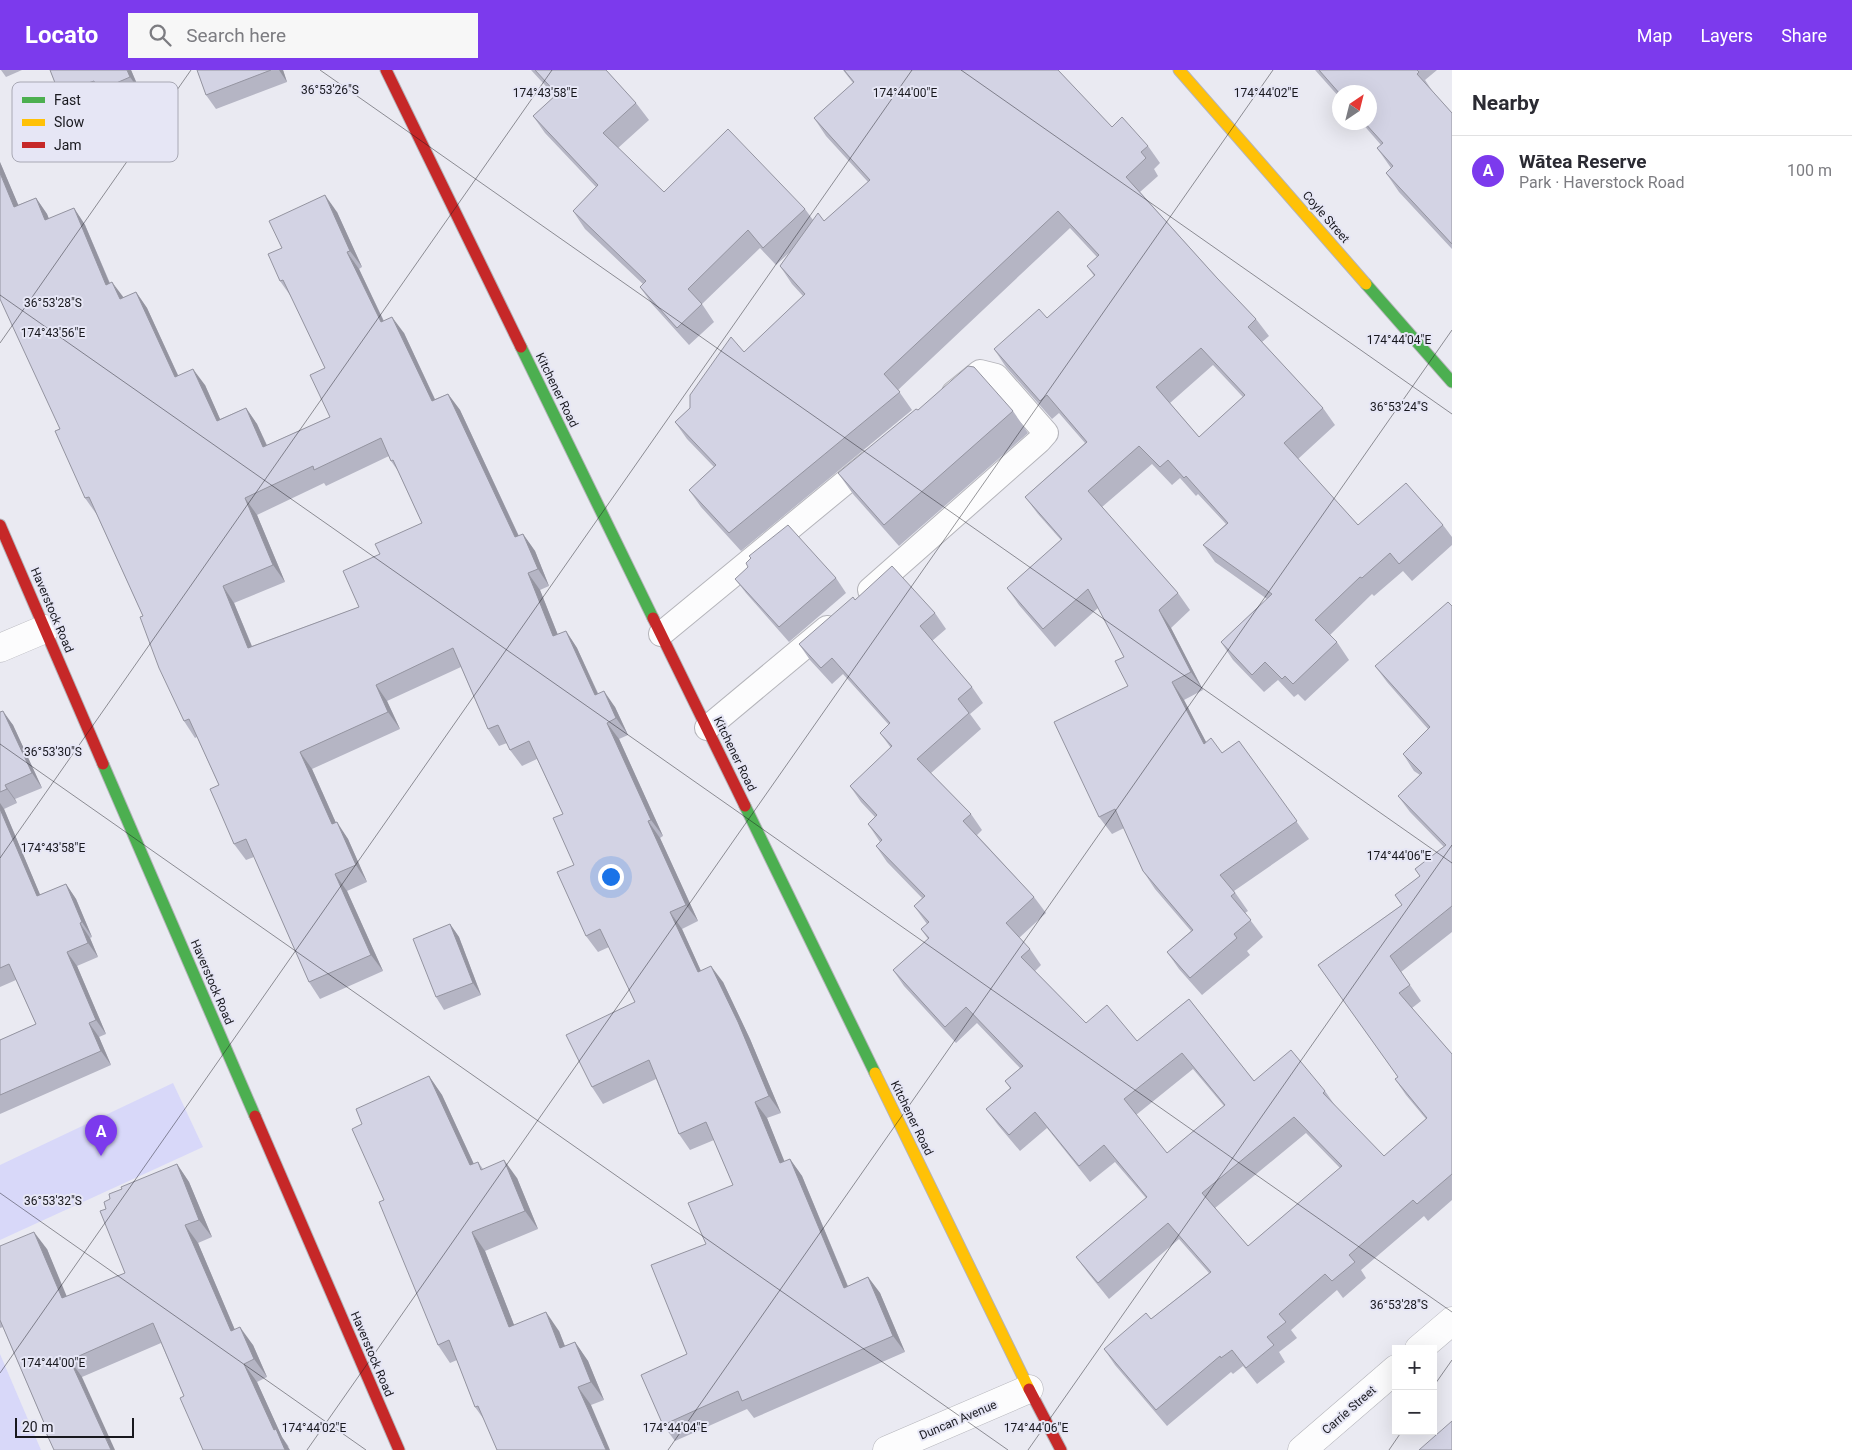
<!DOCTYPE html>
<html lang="en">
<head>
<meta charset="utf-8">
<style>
  :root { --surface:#fff; --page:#f7f7f7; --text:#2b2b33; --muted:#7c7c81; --line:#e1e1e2; --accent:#7c3aed }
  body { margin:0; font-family:Roboto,sans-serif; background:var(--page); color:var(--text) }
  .controls { position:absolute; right:15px; bottom:15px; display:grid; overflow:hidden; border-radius:0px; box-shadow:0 5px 20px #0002 }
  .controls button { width:45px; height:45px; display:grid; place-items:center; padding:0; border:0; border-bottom:1px solid var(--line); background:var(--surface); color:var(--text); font:25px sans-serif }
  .compass { position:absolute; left:1332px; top:15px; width:45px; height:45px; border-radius:50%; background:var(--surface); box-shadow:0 5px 20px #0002; rotate:35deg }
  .scale { position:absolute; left:15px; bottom:12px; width:119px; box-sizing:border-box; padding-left:5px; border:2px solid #18181e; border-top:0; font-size:14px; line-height:18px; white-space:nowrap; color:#18181e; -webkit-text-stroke:4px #e6e6f5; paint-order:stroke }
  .you { position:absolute; left:610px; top:806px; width:18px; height:18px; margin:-12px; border:4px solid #fff; border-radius:50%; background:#1a73e8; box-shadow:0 0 0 8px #1a73e833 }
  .badge { display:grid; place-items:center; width:32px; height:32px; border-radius:50%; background:var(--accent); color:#fff; font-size:16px; font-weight:700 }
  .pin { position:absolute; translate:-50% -41px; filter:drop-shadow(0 1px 2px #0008) }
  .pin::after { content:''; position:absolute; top:26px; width:18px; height:15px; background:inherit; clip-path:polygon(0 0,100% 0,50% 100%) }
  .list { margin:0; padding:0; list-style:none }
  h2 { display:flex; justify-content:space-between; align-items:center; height:65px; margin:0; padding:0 20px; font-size:21px }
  h2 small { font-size:16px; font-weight:400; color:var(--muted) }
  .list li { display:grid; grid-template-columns:32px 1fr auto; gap:15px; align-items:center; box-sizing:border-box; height:70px; padding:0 20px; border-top:1px solid var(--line) }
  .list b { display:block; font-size:19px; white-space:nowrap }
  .list p { margin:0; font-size:16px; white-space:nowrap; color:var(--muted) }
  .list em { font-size:16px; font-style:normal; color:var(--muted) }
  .icon { flex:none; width:28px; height:28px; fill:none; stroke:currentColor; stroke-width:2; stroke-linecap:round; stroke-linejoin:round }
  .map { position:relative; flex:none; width:1452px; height:1380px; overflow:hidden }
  header { display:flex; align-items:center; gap:30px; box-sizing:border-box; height:70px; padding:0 25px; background:var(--accent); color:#fff }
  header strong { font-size:24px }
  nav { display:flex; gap:28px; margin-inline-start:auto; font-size:18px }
  .search { width:350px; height:45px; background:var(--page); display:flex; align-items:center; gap:12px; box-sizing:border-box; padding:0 18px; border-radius:0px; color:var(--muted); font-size:19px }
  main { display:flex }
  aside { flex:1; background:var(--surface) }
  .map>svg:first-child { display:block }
  .green { fill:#d8d8f9 }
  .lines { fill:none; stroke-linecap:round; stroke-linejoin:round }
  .lane-casing { stroke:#b4b4ba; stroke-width:26 }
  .street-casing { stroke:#b4b4ba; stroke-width:29 }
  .fast-casing { stroke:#b4b4ba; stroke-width:13 }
  .slow-casing { stroke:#b4b4ba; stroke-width:13 }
  .jam-casing { stroke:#b4b4ba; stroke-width:13 }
  .lane { stroke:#fcfcfd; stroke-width:24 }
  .street { stroke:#fcfcfd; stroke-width:28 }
  .fast { stroke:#4caf50; stroke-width:11 }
  .slow { stroke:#ffc107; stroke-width:11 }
  .jam { stroke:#c62828; stroke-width:11 }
  .wall { fill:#b5b5c4; fill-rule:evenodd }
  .shaded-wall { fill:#9494a0 }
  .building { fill:#d3d3e4; stroke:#9494a0; fill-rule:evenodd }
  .ticks { fill:none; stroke:#18181e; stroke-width:1; stroke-opacity:0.45 }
  .labels { text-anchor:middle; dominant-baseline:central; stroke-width:4; stroke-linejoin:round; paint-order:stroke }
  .street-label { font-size:12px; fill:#18181e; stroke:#e6e6f5 }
  .key { fill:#e6e6f5; stroke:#a8a8b4; stroke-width:1 }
  .key-label { font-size:14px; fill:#18181e }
  .ticks-label { font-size:12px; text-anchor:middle; fill:#18181e; stroke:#e6e6f5; stroke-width:4; stroke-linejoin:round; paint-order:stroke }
</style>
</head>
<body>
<header>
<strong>Locato</strong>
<div class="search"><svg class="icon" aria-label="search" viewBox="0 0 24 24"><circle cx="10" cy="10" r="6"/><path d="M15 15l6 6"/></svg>Search here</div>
<nav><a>Map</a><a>Layers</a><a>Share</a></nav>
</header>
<main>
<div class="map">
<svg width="1452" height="1380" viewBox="0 0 1452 1380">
  <rect width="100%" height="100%" fill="#eaeaf2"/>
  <!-- green -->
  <g class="green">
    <polygon points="173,1013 203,1077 0,1170 0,1095"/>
    <polygon points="0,1284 41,1380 0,1380"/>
  </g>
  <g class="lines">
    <!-- lane casing -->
    <g class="lane-casing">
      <g id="lane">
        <polyline points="870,520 1039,371 1046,363 996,306 980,302 954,323"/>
        <polyline points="661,564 870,392"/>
        <polyline points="707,658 827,558"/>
      </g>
    </g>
    <!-- street casing -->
    <g class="street-casing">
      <g id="street">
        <polyline points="0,578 45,559"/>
        <polyline points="1419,1279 1452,1251"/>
        <polyline points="887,1380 1029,1319"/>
        <polyline points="1302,1380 1396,1299"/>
      </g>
    </g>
    <!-- fast casing -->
    <g class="fast-casing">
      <g id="fast">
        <polyline points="1366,214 1452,312"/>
        <polyline points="521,277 653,548"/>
        <polyline points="103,694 255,1046"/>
        <polyline points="745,736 875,1003"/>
      </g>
    </g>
    <!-- slow casing -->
    <g class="slow-casing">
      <g id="slow">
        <polyline points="1179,0 1366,214"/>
        <polyline points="875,1003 1029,1319"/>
      </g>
    </g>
    <!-- jam casing -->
    <g class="jam-casing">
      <g id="jam">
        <polyline points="386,0 521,277"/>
        <polyline points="0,455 103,694"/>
        <polyline points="653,548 745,736"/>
        <polyline points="255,1046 399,1380"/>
        <polyline points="1029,1319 1061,1380"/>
      </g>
    </g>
    <!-- lane -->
    <use href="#lane" class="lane"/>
    <!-- street -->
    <use href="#street" class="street"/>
    <!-- fast -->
    <use href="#fast" class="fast"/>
    <!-- slow -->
    <use href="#slow" class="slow"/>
    <!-- jam -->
    <use href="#jam" class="jam"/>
  </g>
  <!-- wall -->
  <g class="wall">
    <polygon points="1,0 22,0 6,7"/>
    <polygon points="50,0 131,0 140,21 108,35 102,26 69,38 59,23"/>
    <polygon points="197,0 283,0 287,12 216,39 206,25"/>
    <path d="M531 0H606L636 33 649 50 618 78 664 122 805 139 813 150 824 151 868 112 826 66 814 48 853 13 843 0H1058L1112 57 1148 76 1160 93 1154 99 1158 106 1140 122 1217 208 1256 249 1269 266 1262 272 1323 338 1335 355 1298 389 1358 455H1443L1452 467V475L1412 511 1403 501 1374 526 1372 524 1330 565 1337 572 1349 590 1305 631 1298 624 1294 627 1278 610 1264 622 1233 590 1221 572 1267 529 1215 492 1203 475 1226 454 1198 424 1196 426 1180 408 1172 415 1152 394 1102 437 1178 523 1190 540 1171 558 1203 620 1184 630 1206 672 1222 683 1239 671 1309 769 1234 821 1248 841 1245 843 1263 867 1247 881 1250 885 1202 925 1179 899 1167 882 1191 861 1155 819 1143 801 1124 758 1112 764 1099 747 1128 616 1124 587 1098 538 1055 577 1019 535 1007 518 1061 470 1038 444 1025 427 1085 373 1059 343 1052 349 1006 297 994 279 1047 248 1094 206 1087 196 1097 187 1070 158 898 320 912 340 741 481 701 437 689 420 714 397 687 369 675 352 690 338 744 282 803 226 792 214 780 196 791 181 776 195 760 178 702 234 714 252 689 275 652 234 640 217 643 214 585 159 573 141 596 117 545 63 533 46 555 26ZM1213 295 1243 327 1199 367 1170 333Z"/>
    <polygon points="1315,0 1437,0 1425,10 1433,22 1452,43 1452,179 1399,122 1386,103 1391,98 1377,78 1381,75 1361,52 1370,52 1340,22 1340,28"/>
    <path d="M0 92 18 135 36 128 47 144 49 149 74 138 85 155 110 213 123 228 136 222 147 238 178 305 205 315 220 349 246 338 257 354 267 375 330 347 325 298 292 228 280 211 282 178 337 142 362 197 359 199 384 251 404 263 435 329 448 324 460 340 519 466 523 464 535 481 549 516 540 520 558 565 566 561 577 578 598 623 615 637 628 665 619 669 663 766 660 768 698 851 682 859 701 901 723 912 750 969 781 1043 767 1048 784 1092 790 1089 802 1106 848 1216 868 1207 880 1223 905 1282 754 1348 747 1339 675 1371 663 1355 687 1284 706 1174 733 1115 714 1070 690 1080 679 1064 656 1009 603 1034 592 1017 635 932 609 877 598 882 586 866 574 795 563 744 537 689 522 696 510 680 507 673 499 676 488 659 461 597 387 631 400 659 312 699 336 753 348 769 367 812 347 821 383 901 320 929 309 912 254 787 246 790 234 774 219 715 197 667 195 668 184 651 143 546 97 445 85 428 60 359ZM389 386 391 391 398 401 422 453 380 484 359 537 252 576 234 533 285 512 257 445 324 413 326 416Z"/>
    <polygon points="918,340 1013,341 1028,363 899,476 853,424 838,403"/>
    <polygon points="836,508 846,523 789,572 746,523 735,509"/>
    <path d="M855 530 935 543 946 559 932 571 972 617 983 633 970 644 981 659 931 703 971 744 982 760 977 765 1034 827 1046 843 1019 868 1030 879 1041 895 1035 901 1086 953 1137 971 1189 929 1254 1011 1325 1021 1336 1037 1384 1086 1426 1049 1406 1025 1395 1009 1398 1007 1318 895 1402 835 1395 825 1420 806 1415 799 1444 777 1410 742 1398 726 1420 705 1414 701 1403 684 1428 659 1387 612 1375 596 1452 536V862L1401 902 1421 931 1412 938 1452 984V1130L1428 1151 1424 1146 1361 1200 1366 1208 1343 1228 1337 1220 1291 1260 1297 1268 1279 1282 1285 1292 1257 1314 1243 1296 1233 1304 1231 1302 1167 1356 1115 1295 1104 1279 1151 1249 1209 1203 1179 1169 1109 1229 1088 1203 1076 1187 1146 1128 1115 1092 1090 1112 1047 1058 1020 1081 998 1055 986 1039 1010 1018 1005 1011 1020 998 977 953 956 973 904 916 893 900 928 869 921 859 927 854 914 836 922 828 887 792 876 776 880 772 868 754 875 747 861 732 850 716 891 678 880 663 889 655 843 604 832 614 810 590 799 574ZM1193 999 1224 1036 1167 1083 1136 1045ZM1306 1063 1340 1098 1248 1176 1215 1138Z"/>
    <polygon points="0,642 13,655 42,718 15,729 17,733 4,739 40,825 66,814 76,829 92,867 90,868 98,887 77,896 106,964 99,967 111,995 0,1044 0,970 36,954 16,910 0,917"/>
    <polygon points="450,854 459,867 481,925 444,940 436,927"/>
    <polygon points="429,1006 442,1025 474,1094 478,1092 483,1099 517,1108 538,1159 485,1181 514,1255 559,1261 565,1276 575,1272 588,1291 604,1330 591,1335 485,1351 475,1337 457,1290 450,1293 438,1275 362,1054"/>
    <polygon points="177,1094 189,1112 212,1167 198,1173 235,1260 253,1275 267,1307 257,1312 282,1367 289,1377 184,1326 161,1273 82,1307 45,1355 3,1257 0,1258 0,1176 47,1179 66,1227 125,1203 106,1139 122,1119"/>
  </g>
  <!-- shaded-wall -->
  <g class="shaded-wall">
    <polygon points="127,0 131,0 140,21 130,7"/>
    <polygon points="279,0 283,0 287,12"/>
    <polygon points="0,92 26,153 14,137 0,103"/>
    <polygon points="325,125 337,142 362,197 350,181"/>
    <polygon points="36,128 47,144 56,167 45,150"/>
    <polygon points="74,138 85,155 117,231 106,215"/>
    <polygon points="347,182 359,199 392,269 381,252"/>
    <polygon points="112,212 124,228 120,229"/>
    <polygon points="136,222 147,238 186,323 175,307"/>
    <polygon points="392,247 404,263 443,347 432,331"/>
    <polygon points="193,299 205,315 228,367 217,351"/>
    <polygon points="448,324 460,340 527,484 515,467"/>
    <polygon points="246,338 257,354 275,394 263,377"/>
    <polygon points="245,428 257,445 285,512 273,495"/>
    <polygon points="523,464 535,481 549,516 538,499"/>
    <polygon points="528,503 540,520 565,583 553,566"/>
    <polygon points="223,516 234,533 259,594 248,578"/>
    <polygon points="1159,540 1171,558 1203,620 1191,602"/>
    <polygon points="566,561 577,578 606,642 595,625"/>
    <polygon points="1172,612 1184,630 1216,691 1204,674"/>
    <polygon points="376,615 387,631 400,659 388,642"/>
    <polygon points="604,621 615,637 628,665 616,648"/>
    <polygon points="3,641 13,655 42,718 32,703"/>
    <polygon points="607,653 619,669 663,766 651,750"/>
    <polygon points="300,682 312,699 344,771 332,754"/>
    <polygon points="5,715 15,729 17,733 7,719"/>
    <polygon points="0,733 4,739 47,841 37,826 0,739"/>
    <polygon points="648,751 660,768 698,851 686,835"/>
    <polygon points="337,752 348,769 367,812 356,795"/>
    <polygon points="335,804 347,821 383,901 371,885"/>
    <polygon points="66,814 76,829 92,867 82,852"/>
    <polygon points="670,842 682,859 709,919 698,902"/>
    <polygon points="80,853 90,868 98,887 88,873"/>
    <polygon points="450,854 459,867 481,925 473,913"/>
    <polygon points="67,882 77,896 106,964 96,950"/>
    <polygon points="711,896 723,912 750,969 781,1043 769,1026"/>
    <polygon points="89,953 99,967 111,995 101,981"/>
    <polygon points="429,1006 442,1025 483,1114 470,1095"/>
    <polygon points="755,1032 767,1048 792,1110 780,1093"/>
    <polygon points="790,1089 802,1106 855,1234 844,1218"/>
    <polygon points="504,1090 517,1108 538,1159 525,1141"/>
    <polygon points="177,1094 189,1112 212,1167 199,1150"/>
    <polygon points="185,1155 198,1173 243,1279 231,1261"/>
    <polygon points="34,1162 47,1179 75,1246 62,1228"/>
    <polygon points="472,1162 485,1181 522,1275 509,1257"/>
    <polygon points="868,1207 880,1223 905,1282 893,1266"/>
    <polygon points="546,1242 559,1261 573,1297 560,1278"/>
    <polygon points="240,1257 253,1275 267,1307 254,1289"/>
    <polygon points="575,1272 588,1291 604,1330 591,1312"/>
    <polygon points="70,1290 82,1307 115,1380 111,1380"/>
    <polygon points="244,1294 257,1312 282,1367 290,1380 285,1380 274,1360"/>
    <polygon points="578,1317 591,1335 610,1380 606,1380"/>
  </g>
  <!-- building -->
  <g class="building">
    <polygon points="50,0 127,0 130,7 98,21 94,11 59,23"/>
    <polygon points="197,0 271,0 206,25"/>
    <polygon points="535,0 606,0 636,33 603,63 664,122 728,59 805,139 763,178 748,160 688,219 702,234 677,258 640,217 646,211 573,141 598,115 533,46 557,24"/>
    <path d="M844 0H1058L1112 57 1122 47 1148 76 1141 82 1146 88 1126 107 1217 208 1256 249 1248 257 1323 338 1284 373 1358 455 1406 413 1443 455 1399 494 1390 483 1362 508 1360 507 1315 550 1337 572 1293 614 1285 606 1282 609 1265 592 1252 605 1221 572 1272 524 1203 475 1228 453 1186 406 1184 408 1168 390 1160 397 1139 376 1088 421 1178 523 1159 540 1191 602 1172 612 1204 674 1211 668 1222 683 1239 671 1297 751 1220 805 1235 823 1231 826 1251 850 1234 864 1237 868 1190 908 1167 882 1193 860 1143 801 1115 739 1099 747 1054 652 1128 616 1115 591 1124 587 1088 519 1043 559 1007 518 1062 469 1025 427 1087 372 1047 325 1040 331 994 279 1039 239 1047 248 1095 205 1087 196 1099 185 1058 141 884 304 900 322 729 463 689 420 716 395 675 352 690 338V325L731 267 744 282 805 224 780 196 818 143 824 151 870 110 814 48 854 12ZM1201 278 1245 325 1199 367 1156 317Z"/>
    <polygon points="1319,0 1417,0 1419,2 1417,4 1452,43 1452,174 1386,103 1393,96 1377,78 1383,73 1364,52 1370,52 1370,22 1340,22 1340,24"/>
    <path d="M0 103 14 137 36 128 45 150 74 138 106 215 112 212 120 229 136 222 175 307 193 299 217 351 246 338 263 377 330 347 310 305 325 298 283 210 280 211 268 184 282 178 269 151 325 125 350 181 347 182 381 252 392 247 432 331 448 324 515 467 523 464 538 499 528 503 553 566 566 561 595 625 604 621 616 648 607 653 651 750 648 751 686 835 670 842 698 902 711 896 738 952 769 1026 755 1032 780 1093 790 1089 844 1218 868 1207 893 1266 742 1331 738 1321 663 1355 641 1305 687 1284 651 1195 706 1174 688 1133 733 1115 706 1052 679 1064 649 990 592 1017 566 965 635 932 600 859 586 866 557 802 574 795 553 748 563 744 529 671 510 680 498 655 488 659 453 578 376 615 388 642 300 682 332 754 337 752 356 795 335 804 371 885 309 912 246 769 234 774 218 737 210 719 219 715 189 649 184 651 159 598 140 547 143 546 89 427 85 428 55 361 60 359 0 229ZM381 368 391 391 393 390 422 453 375 474 380 484 343 501 359 537 248 578 223 516 273 495 245 428 313 396 314 400Z"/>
    <polygon points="968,296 974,297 1013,341 884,455 838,403 916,339 918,340"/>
    <polygon points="788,455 836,508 779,557 735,509 748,497 746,493 751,488 749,486"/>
    <path d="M892 496 935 543 920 556 972 617 958 629 969 643 917 689 971 744 963 751 1034 827 1006 853 1030 879 1021 887 1086 953 1107 935 1137 971 1189 929 1254 1011 1291 980 1325 1021 1323 1023 1384 1086 1427 1048 1395 1009 1398 1007 1318 895 1402 835 1395 825 1420 806 1415 799 1446 775 1398 726 1422 703 1403 684 1430 657 1375 596 1448 532 1452 536V836L1390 886 1410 915 1399 923 1452 984V1104L1417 1134 1413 1130 1349 1185 1355 1192 1332 1211 1325 1204 1279 1244 1286 1252 1267 1267 1274 1275 1246 1298 1232 1280 1221 1288 1220 1286 1156 1340 1104 1279 1146 1243 1151 1249 1211 1202 1168 1153 1098 1213 1076 1187 1147 1127 1104 1075 1079 1096 1035 1042 1009 1065 986 1039 1011 1018 1005 1011 1023 996 966 937 945 957 893 900 929 868 921 859 929 852 914 836 925 826 876 776 882 770 868 754 877 745 850 716 892 676 880 663 890 653 832 588 821 598 799 574 853 527 855 530ZM1182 983 1225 1035 1167 1083 1124 1029ZM1294 1047 1342 1096 1248 1176 1202 1123Z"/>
    <polygon points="3,641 32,703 5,715 7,719 0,722 0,642"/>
    <polygon points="0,739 37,826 66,814 82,852 80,853 88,873 67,882 96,950 89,953 101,981 0,1025 0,970 36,954 9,894 0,898"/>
    <polygon points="450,854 473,913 436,927 413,869"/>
    <polygon points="429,1006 470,1095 478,1092 481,1100 504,1090 525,1141 472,1162 509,1257 546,1242 560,1278 575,1272 591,1312 578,1317 606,1380 497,1380 478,1336 475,1337 449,1270 438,1275 379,1132 384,1130 352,1059 362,1054 356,1039"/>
    <polygon points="177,1094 199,1150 185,1155 231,1261 240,1257 254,1289 244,1294 274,1360 276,1359 285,1380 203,1380 180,1328 184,1326 153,1253 70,1290 111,1380 54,1380 43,1356 45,1355 0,1250 0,1176 34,1162 62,1228 125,1203 100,1141 106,1139 104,1132 110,1129 109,1124 122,1119 121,1117"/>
    <polygon points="1452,1351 1452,1380 1419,1380"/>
  </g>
  <!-- ticks -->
  <path class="ticks" d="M320 0 1452 793M961 0 1452 344M0 225 1452 1242M0 273 191 0M0 674 1008 1380M0 788 552 0M0 1123 366 1380M0 1303 912 0M1433 1317 1452 1290M307 1380 1273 0M668 1380 1452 260M1028 1380 1452 775M1389 1380 1402 1361"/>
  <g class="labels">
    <!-- street labels -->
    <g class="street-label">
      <text transform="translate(1326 147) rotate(49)">Coyle Street</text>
      <text transform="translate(557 320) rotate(64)">Kitchener Road</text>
      <text transform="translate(52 540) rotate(67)">Haverstock Road</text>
      <text transform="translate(735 684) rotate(64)">Kitchener Road</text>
      <text transform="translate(212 912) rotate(67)">Haverstock Road</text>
      <text transform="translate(912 1048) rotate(64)">Kitchener Road</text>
      <text transform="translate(372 1284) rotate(67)">Haverstock Road</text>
      <text transform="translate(1349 1340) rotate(-41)">Carrie Street</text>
      <text transform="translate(958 1350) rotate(-23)">Duncan Avenue</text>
    </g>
  </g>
  <!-- legend -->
  <rect x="12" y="12" width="166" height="80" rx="8" class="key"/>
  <rect x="22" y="27" width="23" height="6" fill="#4caf50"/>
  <rect x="22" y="49" width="23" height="7" fill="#ffc107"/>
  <rect x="22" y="72" width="23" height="6" fill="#c62828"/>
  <g class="key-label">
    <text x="54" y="35">Fast</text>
    <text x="54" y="57">Slow</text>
    <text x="54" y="80">Jam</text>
  </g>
  <g class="ticks-label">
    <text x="330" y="24">36°53'26"S</text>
    <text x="545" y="27">174°43'58"E</text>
    <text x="905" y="27">174°44'00"E</text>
    <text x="1266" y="27">174°44'02"E</text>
    <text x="53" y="237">36°53'28"S</text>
    <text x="53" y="267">174°43'56"E</text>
    <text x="1399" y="274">174°44'04"E</text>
    <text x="1399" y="341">36°53'24"S</text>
    <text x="53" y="686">36°53'30"S</text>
    <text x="53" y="782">174°43'58"E</text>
    <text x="1399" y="790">174°44'06"E</text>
    <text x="53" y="1135">36°53'32"S</text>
    <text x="1399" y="1239">36°53'28"S</text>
    <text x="53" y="1297">174°44'00"E</text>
    <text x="314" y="1362">174°44'02"E</text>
    <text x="675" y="1362">174°44'04"E</text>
    <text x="1036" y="1362">174°44'06"E</text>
  </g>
</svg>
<div class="controls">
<button>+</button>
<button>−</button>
</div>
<svg class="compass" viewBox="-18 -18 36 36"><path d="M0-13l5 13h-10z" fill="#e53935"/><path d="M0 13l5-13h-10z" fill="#7c7c81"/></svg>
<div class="scale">20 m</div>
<div class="you"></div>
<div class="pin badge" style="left:101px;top:1086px">A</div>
</div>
<aside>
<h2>Nearby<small></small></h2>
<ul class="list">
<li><span class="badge">A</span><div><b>Wātea Reserve</b><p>Park · Haverstock Road</p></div><em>100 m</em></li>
</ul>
</aside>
</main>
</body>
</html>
